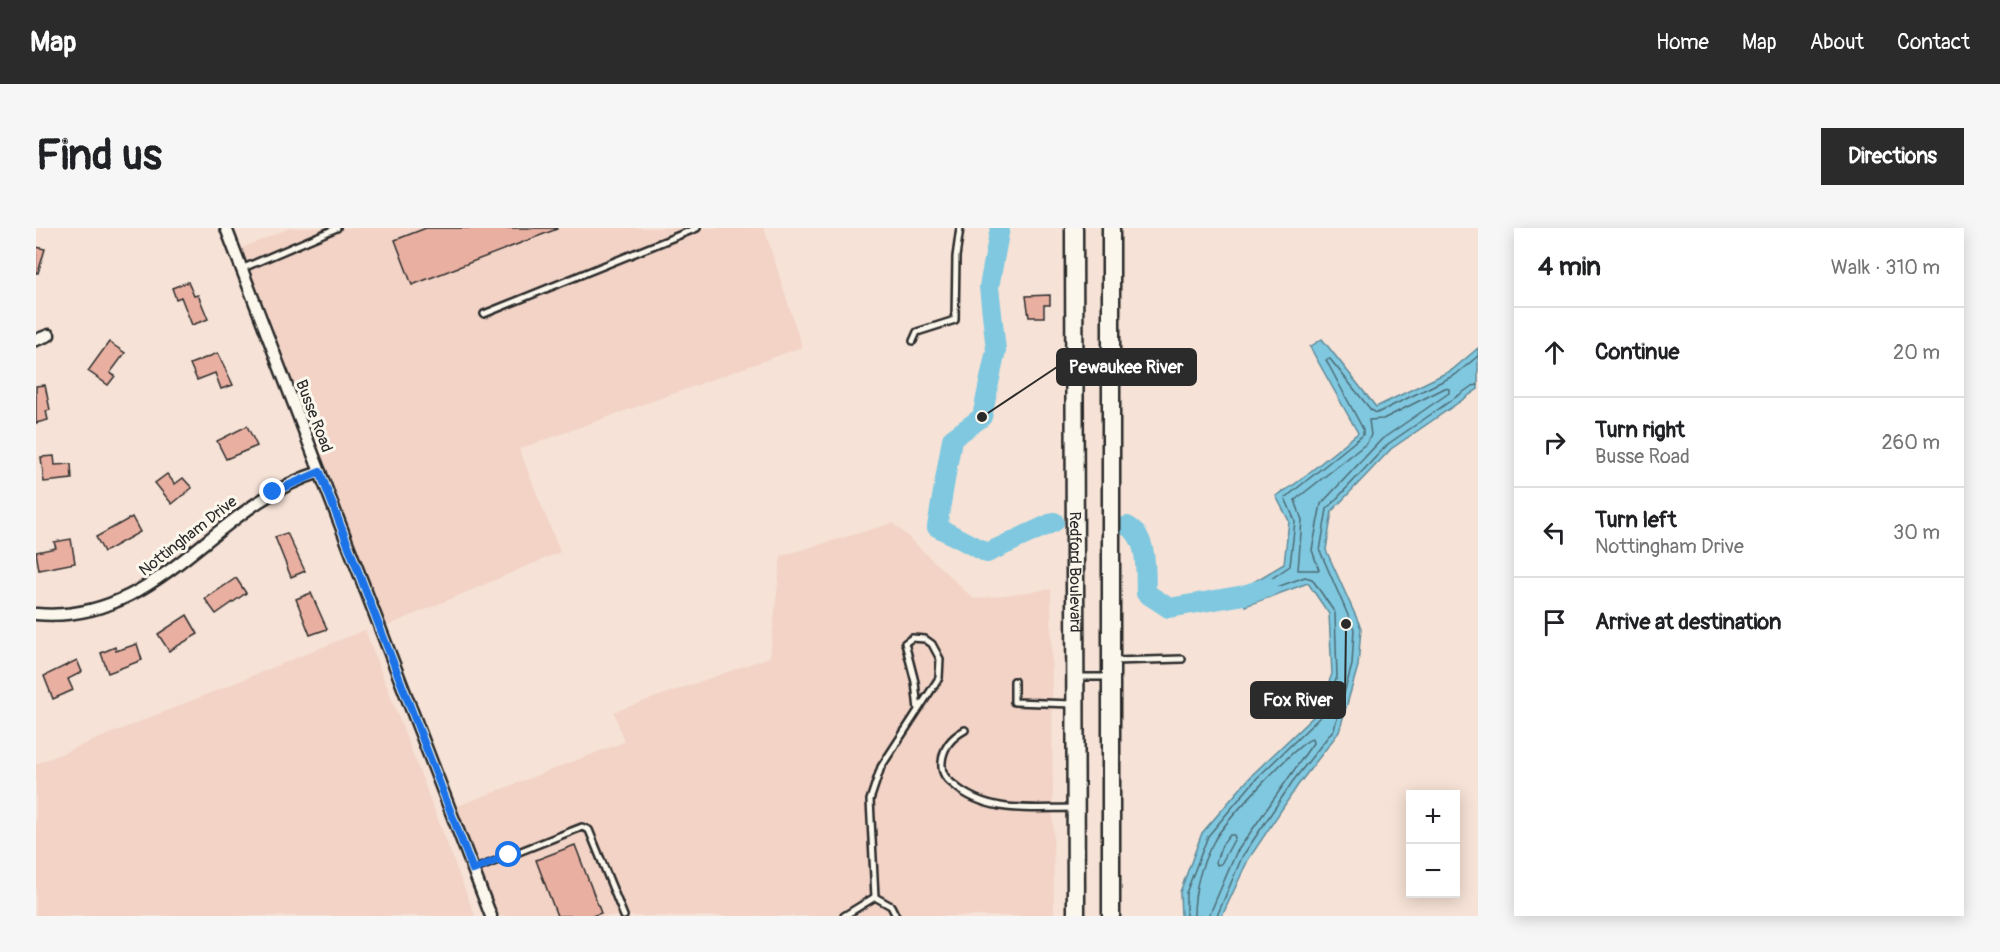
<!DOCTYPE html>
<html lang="en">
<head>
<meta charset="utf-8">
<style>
  :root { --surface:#fff; --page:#f6f6f6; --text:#202124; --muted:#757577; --line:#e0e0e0; --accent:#2b2b2b }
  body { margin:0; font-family:Pangolin,sans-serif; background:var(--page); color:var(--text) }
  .controls { position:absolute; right:18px; bottom:18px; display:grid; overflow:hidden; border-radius:0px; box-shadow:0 3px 15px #0003 }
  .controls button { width:54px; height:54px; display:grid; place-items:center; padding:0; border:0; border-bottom:2px solid var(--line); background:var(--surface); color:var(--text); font:30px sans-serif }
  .stop { position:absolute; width:18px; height:18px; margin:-14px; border:4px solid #1a73e8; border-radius:50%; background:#fff }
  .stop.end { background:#1a73e8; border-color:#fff; box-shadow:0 2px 6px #0008 }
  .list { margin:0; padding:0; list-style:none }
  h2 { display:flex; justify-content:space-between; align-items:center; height:78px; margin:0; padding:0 24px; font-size:26px }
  h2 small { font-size:20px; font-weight:400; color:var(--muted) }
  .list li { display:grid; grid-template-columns:39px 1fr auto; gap:18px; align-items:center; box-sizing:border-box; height:90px; padding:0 24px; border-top:2px solid var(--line) }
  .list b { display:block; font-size:22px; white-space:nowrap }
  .list p { margin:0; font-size:20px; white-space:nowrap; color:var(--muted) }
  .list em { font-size:20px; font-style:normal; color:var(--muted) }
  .icon { flex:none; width:33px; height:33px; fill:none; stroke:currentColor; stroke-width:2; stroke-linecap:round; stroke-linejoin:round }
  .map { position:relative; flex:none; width:1442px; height:688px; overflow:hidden; border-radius:0px }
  header { display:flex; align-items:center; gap:36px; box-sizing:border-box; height:84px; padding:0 30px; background:var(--accent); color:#fff }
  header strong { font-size:28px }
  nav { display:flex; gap:33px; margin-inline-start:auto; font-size:21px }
  .intro { display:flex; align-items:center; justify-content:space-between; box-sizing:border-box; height:144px; padding:0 36px }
  h1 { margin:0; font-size:42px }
  .button { padding:15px 27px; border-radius:0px; background:var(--accent); color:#fff; font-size:21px; font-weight:700 }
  main { display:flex; gap:36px; padding:0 36px }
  aside { flex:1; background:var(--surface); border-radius:0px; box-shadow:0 3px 15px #0003 }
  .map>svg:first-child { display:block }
  .built { fill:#f2d3c6 }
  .water { fill:#7fc8e0; stroke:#5d8998; stroke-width:1.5 }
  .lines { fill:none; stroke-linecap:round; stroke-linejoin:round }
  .shore { stroke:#4d6a73; stroke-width:1.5 }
  .river { stroke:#7fc8e0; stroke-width:20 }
  .building { fill:#e9b0a2; stroke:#2b2b2b; stroke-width:1.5 }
  .service-casing { stroke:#2b2b2b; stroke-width:10 }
  .minor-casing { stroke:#2b2b2b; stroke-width:15 }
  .secondary-casing { stroke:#2b2b2b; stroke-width:21 }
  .service { stroke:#fbf7ec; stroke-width:5 }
  .minor { stroke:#fbf7ec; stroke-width:10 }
  .secondary { stroke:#fbf7ec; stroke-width:16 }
  .route { stroke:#1a73e8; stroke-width:8 }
  .labels { text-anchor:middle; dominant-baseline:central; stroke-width:6; stroke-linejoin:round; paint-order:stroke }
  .street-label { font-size:16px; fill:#2b2b2b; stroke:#fbf7ec }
  .leader { fill:none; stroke:#2b2b2b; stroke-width:2 }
  .callout-dot { fill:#2b2b2b; stroke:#fbf7ec; stroke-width:2 }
  .callout { fill:#2b2b2b; stroke:#2b2b2b; stroke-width:2 }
  .callout-label { font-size:18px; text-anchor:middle; font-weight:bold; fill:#fff }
</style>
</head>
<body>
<header>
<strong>Map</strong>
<nav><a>Home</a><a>Map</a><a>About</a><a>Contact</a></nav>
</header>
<div class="intro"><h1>Find us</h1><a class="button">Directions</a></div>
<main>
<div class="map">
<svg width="1442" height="688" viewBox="0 0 1442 688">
  <rect width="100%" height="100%" fill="#f6e2d6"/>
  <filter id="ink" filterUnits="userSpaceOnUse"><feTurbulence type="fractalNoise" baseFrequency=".0167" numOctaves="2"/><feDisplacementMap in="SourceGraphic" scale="12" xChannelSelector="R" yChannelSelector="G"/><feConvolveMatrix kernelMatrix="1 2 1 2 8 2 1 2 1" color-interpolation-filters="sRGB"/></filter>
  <g filter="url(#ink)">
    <!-- built -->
    <g class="built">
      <polygon points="254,0 728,0 766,119 483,221 524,324 344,401 199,23"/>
      <polygon points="857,295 938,371 1015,361 1018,688 455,688 414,581 588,514 578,484 734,429 745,328"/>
      <polygon points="329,402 439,688 0,688 0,536"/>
    </g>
    <!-- water -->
    <polygon class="water" points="1286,111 1340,179 1416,142 1442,120 1442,161 1355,221 1296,283 1290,322 1325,400 1322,438 1303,504 1262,557 1212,632 1186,688 1145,688 1144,664 1166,605 1217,546 1281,485 1296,446 1293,386 1272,355 1209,378 1206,361 1248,336 1253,293 1240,268 1259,256 1322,205 1274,119"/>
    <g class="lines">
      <!-- shore -->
      <g class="shore">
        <polygon points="1409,160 1413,161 1413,165 1346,211 1285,276 1276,322 1283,342 1262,342 1266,292 1259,272 1331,215 1335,207 1333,192 1347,191"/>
        <polygon points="1194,607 1198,607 1199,610 1185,636 1181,637 1180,633 1186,617"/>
        <polyline points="1150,688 1150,665 1172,608 1221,550 1285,488 1301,449 1299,385 1276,351 1269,349 1216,368 1213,366 1254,338 1259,293 1249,270 1327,207 1327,201 1290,132 1294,131 1335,182 1341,185 1419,147 1442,128"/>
        <path d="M1158 688C1158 663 1165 636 1178 613 1186 597 1262 514 1276 511L1277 515 1200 625 1173 688"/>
        <polyline points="1181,688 1206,629 1257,553 1298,501 1316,437 1318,401 1284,323 1291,281 1352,216 1436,158 1442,157"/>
      </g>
      <!-- river -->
      <g class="river">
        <polyline points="964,0 953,59 960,122 946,189 916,211 901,299 951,325 1018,294"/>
        <path d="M1091 298C1113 309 1109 344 1110 365L1133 380 1208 367 1232 359"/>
      </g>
    </g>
    <!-- building -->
    <g class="building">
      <polygon points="390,0 521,0 521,1 376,57 359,12"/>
      <polygon points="0,19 9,21 2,45 0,45"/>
      <polygon points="152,54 158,68 162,67 172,91 156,97 145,69 140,71 136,60"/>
      <polygon points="1014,67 1014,77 1008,77 1008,89 993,89 990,68"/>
      <polygon points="73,114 89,125 74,145 79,148 72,157 52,143"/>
      <polygon points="182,125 197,157 185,161 179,145 161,152 154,136"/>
      <polygon points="9,157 14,182 10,183 12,192 0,195 0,158"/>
      <polygon points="211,198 221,218 190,231 181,213"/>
      <polygon points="18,228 19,237 35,236 36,251 8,254 5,229"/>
      <polygon points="131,246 139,256 147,250 156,260 136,276 119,255"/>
      <polygon points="96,289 104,304 68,324 60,309"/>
      <polygon points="251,305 269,343 255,349 239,309"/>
      <polygon points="35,311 39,335 3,342 0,324 20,320 18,314"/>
      <polygon points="200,350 210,365 180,386 169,371"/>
      <polygon points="275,365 291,401 274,407 260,371"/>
      <polygon points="151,387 162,406 133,423 122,406"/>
      <polygon points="101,416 106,432 72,445 65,425 79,419 80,423"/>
      <polygon points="41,432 46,444 32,451 37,462 17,471 8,448"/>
      <polygon points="539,617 565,685 556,688 521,688 500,632"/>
    </g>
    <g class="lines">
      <!-- service casing -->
      <g class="service-casing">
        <g id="service">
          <polyline points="205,41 301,0"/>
          <polyline points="448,86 661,0"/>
          <polyline points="877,113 881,104 919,92 920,29 924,0"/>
          <polyline points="1077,433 1146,431"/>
          <polyline points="1041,449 1073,449"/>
          <polyline points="978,453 978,474 1037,476"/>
          <path d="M929 502C916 509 907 520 906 534 905 545 910 551 918 557 951 586 996 580 1038 580"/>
          <polyline points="437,642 546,599 553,602 588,688"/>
          <polyline points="839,669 834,572 845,539 903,450 904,431 896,416 889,411 876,410 869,415 879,454 882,482"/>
          <polyline points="808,688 839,669 855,678 860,688"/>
        </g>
      </g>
      <!-- minor casing -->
      <g class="minor-casing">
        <g id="minor">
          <polyline points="190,0 455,688"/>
          <polyline points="0,112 13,107"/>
          <path d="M0 386C123 397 176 277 284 244"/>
        </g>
      </g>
      <!-- secondary casing -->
      <g class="secondary-casing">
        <g id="secondary">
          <path id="s1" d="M1038 0 1040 688"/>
          <polyline points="1075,0 1075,688"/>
        </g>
      </g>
      <!-- service -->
      <use href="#service" class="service"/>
      <!-- minor -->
      <use href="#minor" class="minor"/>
      <!-- secondary -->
      <use href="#secondary" class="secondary"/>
    </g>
  </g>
  <g class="lines" filter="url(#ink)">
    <!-- route -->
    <polyline class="route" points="237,264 284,244 437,642 473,627"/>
  </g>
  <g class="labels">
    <!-- street labels -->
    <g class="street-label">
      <text transform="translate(278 188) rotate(69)">Busse Road</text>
      <text transform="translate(152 308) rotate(-38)">Nottingham Drive</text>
      <text stroke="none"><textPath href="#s1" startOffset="344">Redford Boulevard</textPath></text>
    </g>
  </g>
  <!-- callouts -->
  <path class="leader" d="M946 189L1021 139M1310 396L1309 472"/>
  <g class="callout-dot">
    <circle cx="946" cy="189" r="6"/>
    <circle cx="1310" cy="396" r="6"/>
  </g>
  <g class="callout">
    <rect x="1021" y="121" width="139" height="36" rx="6"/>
    <rect x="1215" y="454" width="94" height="36" rx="6"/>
  </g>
  <g class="callout-label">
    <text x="1090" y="145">Pewaukee River</text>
    <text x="1262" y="478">Fox River</text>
  </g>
</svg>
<div class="controls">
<button>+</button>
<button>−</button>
</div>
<div class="stop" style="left:473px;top:627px"></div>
<div class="stop end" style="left:237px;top:264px"></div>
</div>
<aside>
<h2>4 min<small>Walk · 310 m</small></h2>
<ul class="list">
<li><svg class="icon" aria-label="ahead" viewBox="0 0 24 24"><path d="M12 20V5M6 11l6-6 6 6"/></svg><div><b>Continue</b></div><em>20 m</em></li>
<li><svg class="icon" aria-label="right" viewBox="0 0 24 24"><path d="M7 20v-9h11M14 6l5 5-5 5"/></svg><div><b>Turn right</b><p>Busse Road</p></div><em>260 m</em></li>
<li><svg class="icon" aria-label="left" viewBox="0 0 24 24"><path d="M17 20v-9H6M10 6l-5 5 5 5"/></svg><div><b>Turn left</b><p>Nottingham Drive</p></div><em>30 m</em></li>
<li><svg class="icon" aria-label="arrive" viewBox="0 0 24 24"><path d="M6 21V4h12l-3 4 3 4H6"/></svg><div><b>Arrive at destination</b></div></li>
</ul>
</aside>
</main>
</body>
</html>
